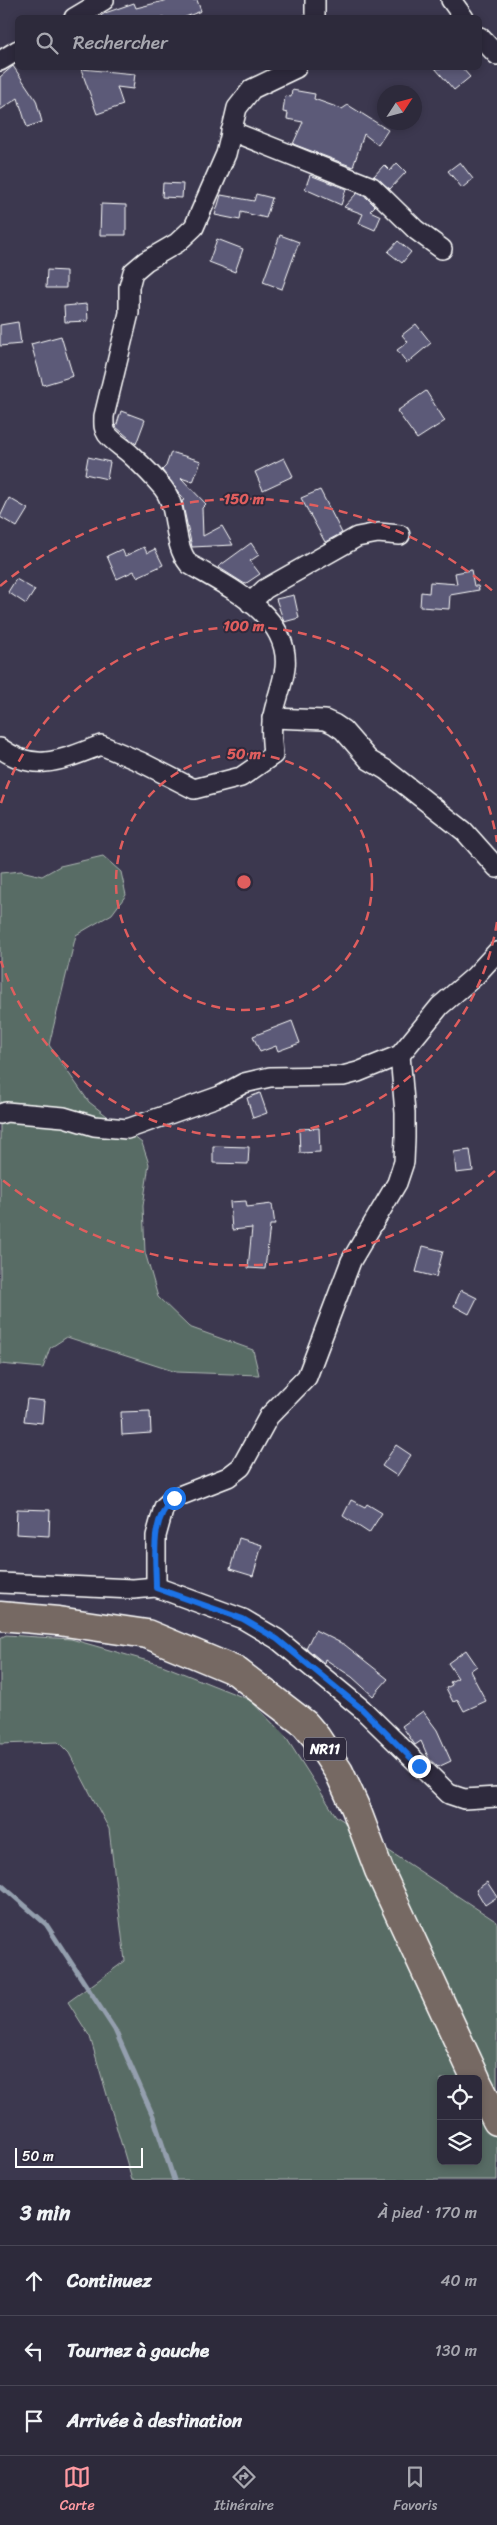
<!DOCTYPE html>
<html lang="fr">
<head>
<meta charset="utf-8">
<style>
  :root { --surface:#2d2a3b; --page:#393646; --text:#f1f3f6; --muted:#a7a7af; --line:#484655; --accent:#ff9aa2 }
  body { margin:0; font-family:Sriracha,sans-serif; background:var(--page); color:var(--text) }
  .controls { position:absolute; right:15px; bottom:15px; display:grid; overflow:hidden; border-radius:8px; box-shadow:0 2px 8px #0003 }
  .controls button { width:45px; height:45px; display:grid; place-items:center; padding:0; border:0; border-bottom:1px solid var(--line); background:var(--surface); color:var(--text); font:25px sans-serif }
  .compass { position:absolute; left:377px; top:85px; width:45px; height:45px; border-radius:50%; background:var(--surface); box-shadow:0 2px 8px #0003; rotate:54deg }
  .scale { position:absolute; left:15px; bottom:12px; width:128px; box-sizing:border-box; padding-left:5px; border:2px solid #fff; border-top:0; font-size:14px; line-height:18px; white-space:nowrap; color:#fff; -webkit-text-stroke:4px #2f2a3d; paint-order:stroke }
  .stop { position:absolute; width:15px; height:15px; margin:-11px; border:4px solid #1a73e8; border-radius:50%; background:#fff }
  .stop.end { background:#1a73e8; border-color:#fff; box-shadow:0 1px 5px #0008 }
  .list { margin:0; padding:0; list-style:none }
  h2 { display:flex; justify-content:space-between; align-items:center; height:65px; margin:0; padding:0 20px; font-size:21px }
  h2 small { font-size:16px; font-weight:400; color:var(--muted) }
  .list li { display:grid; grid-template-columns:32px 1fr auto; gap:15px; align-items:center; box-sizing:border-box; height:70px; padding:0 20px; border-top:1px solid var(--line) }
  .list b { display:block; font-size:19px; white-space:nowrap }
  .list em { font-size:16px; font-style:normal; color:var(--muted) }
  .icon { flex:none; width:28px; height:28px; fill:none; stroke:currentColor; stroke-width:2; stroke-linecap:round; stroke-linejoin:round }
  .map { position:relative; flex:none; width:497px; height:2180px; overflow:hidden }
  .search { position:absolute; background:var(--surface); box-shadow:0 2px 8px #0003; left:15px; right:15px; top:15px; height:55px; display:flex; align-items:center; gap:12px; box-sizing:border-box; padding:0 18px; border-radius:8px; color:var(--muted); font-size:19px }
  .sheet { height:275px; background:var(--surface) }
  nav { display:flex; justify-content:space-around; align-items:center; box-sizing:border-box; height:70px; border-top:1px solid var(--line); background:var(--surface); font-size:14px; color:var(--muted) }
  nav a { display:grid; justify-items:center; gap:2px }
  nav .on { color:var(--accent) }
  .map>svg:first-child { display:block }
  .green { fill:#596c65; stroke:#acb6b2; fill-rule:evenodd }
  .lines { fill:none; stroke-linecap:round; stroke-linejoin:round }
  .stream { stroke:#949fae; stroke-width:5 }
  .building { fill:#5b5a78; stroke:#fff }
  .minor-casing { stroke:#fff; stroke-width:22 }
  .trunk-casing { stroke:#fff; stroke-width:31 }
  .minor { stroke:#2f2a3d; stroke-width:19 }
  .trunk { stroke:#766964; stroke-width:28 }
  .route { stroke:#1a73e8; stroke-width:6 }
  .ring { fill:none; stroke:#e05e5e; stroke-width:2.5; stroke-dasharray:9 6 }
  .labels { text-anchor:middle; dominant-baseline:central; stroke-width:4; stroke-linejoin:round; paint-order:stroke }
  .shield { fill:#2f2a3d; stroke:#c1bfc5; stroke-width:1 }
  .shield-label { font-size:14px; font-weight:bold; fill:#fff }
  .centre { fill:#e05e5e; stroke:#2f2a3d; stroke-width:2.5 }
  .ring-label { font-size:15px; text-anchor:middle; font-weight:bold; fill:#e05e5e; stroke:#2f2a3d; stroke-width:4; stroke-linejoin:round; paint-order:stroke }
</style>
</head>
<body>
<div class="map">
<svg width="497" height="2180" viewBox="0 0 497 2180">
  <rect width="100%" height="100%" fill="#3c384f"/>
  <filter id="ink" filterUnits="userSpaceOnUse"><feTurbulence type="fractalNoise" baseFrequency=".02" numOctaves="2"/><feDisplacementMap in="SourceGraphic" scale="10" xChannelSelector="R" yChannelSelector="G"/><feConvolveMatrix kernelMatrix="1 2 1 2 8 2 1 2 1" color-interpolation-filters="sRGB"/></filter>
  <g filter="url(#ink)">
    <!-- green -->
    <g class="green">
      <polygon points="103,856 121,872 126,895 112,914 76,935 49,1045 89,1102 142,1143 149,1164 143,1206 145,1252 158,1297 189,1327 253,1350 259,1375 176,1372 67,1337 50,1348 43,1368 0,1364 0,873 21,871 42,876 60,866"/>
      <path d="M6 1635 71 1639 162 1665 250 1700 285 1736 336 1816 497 1922V2180H132L90 2037 68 2002 125 1961 109 1829 69 1753 58 1742 0 1744V1638ZM441 2079H478V2161H441Z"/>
    </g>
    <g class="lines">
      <!-- stream -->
      <polyline class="stream" points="0,1884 46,1924 115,2030 153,2116 174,2180"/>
    </g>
    <!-- building -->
    <g class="building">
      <polygon points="168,0 197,0 201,11 183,18 98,18 105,13 134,3 136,8"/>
      <polygon points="13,66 36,100 42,122 27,127 18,98 0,110 0,77"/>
      <polygon points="435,68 462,68 470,77 454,90"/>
      <polygon points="81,69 135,74 133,89 117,87 123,105 97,114"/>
      <polygon points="292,90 315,94 314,99 342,109 348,105 388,130 378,145 364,134 353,167 293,144 303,122 287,119 288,113 283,112 285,96 291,97"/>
      <polygon points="460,162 473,179 462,188 448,171"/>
      <polygon points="397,163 406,172 390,189 374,176 384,165 390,171"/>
      <polygon points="310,175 346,189 341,205 305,189"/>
      <polygon points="163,183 183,184 182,198 162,197"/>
      <polygon points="357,193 366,197 375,206 370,211 381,216 375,230 359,223 363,214 344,207"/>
      <polygon points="256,194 272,198 266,218 241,212 240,220 215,215 221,195 254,201"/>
      <polygon points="101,204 126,205 126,235 100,235"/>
      <polygon points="280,235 299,242 282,289 263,282"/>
      <polygon points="217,239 243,249 235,272 209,262"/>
      <polygon points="398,241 411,252 402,263 388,252"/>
      <polygon points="47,270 66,271 66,288 46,288"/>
      <polygon points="87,304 88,321 65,322 64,306"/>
      <polygon points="18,322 21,344 0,346 0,325"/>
      <polygon points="416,324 431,343 407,363 397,350 408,342 402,335"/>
      <polygon points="61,336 73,376 43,385 31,344"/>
      <polygon points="426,391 445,421 417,439 397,411"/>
      <polygon points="121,411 145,420 136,444 116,427"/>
      <polygon points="171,452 201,461 193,482 181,478 206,504 202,508 203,536 222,526 233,545 192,547 182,501 184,500 162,470 166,466"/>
      <polygon points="88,457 110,462 107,479 85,474"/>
      <polygon points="284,458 293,476 263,490 255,472"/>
      <polygon points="320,490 342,533 325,542 301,498"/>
      <polygon points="9,498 28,509 17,527 0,517"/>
      <polygon points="251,543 259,555 250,561 260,574 245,584 218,567"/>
      <polygon points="144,547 147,553 155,549 163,565 137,577 134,571 117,579 107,556 122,549 125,556"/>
      <polygon points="471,570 474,586 478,586 479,590 450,595 449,609 420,607 421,592 429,593 430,582 457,584 455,573"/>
      <polygon points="16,579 35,590 26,604 8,592"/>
      <polygon points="294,595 299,618 284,622 276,599"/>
      <polygon points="292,1021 300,1043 278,1051 276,1046 260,1052 253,1036"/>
      <polygon points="260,1093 267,1113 253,1118 247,1098"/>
      <polygon points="319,1128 320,1152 300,1153 299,1129"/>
      <polygon points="213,1146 249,1147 248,1164 213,1163"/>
      <polygon points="470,1150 473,1171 456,1173 454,1152"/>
      <polygon points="246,1201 247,1207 272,1204 275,1225 270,1225 265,1269 248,1268 252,1228 232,1230 230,1202"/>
      <polygon points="423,1246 443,1251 436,1277 416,1272"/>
      <polygon points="461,1290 477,1298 469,1314 454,1306"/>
      <polygon points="27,1399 44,1401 42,1423 24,1421"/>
      <polygon points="150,1411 151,1433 122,1435 121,1412"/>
      <polygon points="396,1445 411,1455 397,1476 382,1466"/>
      <polygon points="351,1500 365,1507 367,1504 382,1513 369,1533 343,1516"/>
      <polygon points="17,1509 50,1510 49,1536 16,1534"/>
      <polygon points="239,1538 262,1545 253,1576 230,1569"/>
      <polygon points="315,1630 345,1645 388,1679 373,1696 352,1677 325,1659 324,1663 306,1648"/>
      <polygon points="466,1650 477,1666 470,1671 486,1701 464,1711 458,1700 453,1702 446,1688 452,1685 450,1682 458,1678 448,1663"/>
      <polygon points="423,1711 437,1730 451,1761 438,1767 429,1759 421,1741 415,1745 402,1726"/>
      <polygon points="487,1882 497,1897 485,1905 476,1890"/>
    </g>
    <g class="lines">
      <!-- minor casing -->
      <g class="minor-casing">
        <g id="minor">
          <polyline points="315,0 315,18"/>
          <polyline points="451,0 464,18"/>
          <polyline points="74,18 104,0"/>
          <polyline points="480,37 497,55"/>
          <polyline points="0,61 18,50"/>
          <polyline points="231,131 372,187 416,230 442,249"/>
          <polyline points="250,603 265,589 357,537 378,533 400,535"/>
          <polyline points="272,718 325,720 334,724 343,730 369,760 386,770 464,831 497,868"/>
          <path d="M0 748C36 774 64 759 101 745L141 762 194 789 241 777 273 755C272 742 270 729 273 716 276 700 283 684 285 668 291 615 226 586 189 564 171 542 180 510 163 488 153 476 142 465 131 455 124 448 113 442 107 434 103 428 104 423 104 416L129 313V287L133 272 146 261 177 243 194 227 226 154 237 108 252 89 296 68"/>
          <polyline points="0,1114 6,1112 64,1117 94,1126 127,1129 220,1096 244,1083 270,1077 343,1076 358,1072 400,1055 440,1006 475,976 497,952"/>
          <polyline points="0,1583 133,1589 156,1587 243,1619 277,1639 362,1709 449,1794 464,1799 497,1797"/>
          <polyline points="156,1587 156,1536 164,1507 174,1498 228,1477 241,1467 269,1416 307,1377 351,1261 397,1183 404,1162 405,1138 405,1113 400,1055"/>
        </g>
      </g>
      <!-- trunk casing -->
      <g class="trunk-casing">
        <g id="trunk">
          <polyline points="0,1616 58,1621 147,1634 236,1671 305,1724 316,1737 339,1772 356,1809 379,1870 476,2079"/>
          <polyline points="478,2084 497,2121"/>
        </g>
      </g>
      <!-- minor -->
      <use href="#minor" class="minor"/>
      <!-- trunk -->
      <use href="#trunk" class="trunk"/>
    </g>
  </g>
  <g class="lines" filter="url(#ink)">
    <!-- route -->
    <path class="route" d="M174 1498C149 1520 156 1557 156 1588L243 1619 277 1639 362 1709 419 1766"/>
  </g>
  <!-- distance rings -->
  <g class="ring">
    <circle cx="244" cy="882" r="128"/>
    <path d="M497 922A256 256 0 0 1 1 961M1 803A256 256 0 0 1 497 842"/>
    <path d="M495 1171A383 383 0 0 1 0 1178M0 586A383 383 0 0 1 495 593"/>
  </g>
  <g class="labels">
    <!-- shield labels -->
    <rect class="shield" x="304" y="1737.5" width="42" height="23" rx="4"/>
    <g class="shield-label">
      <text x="325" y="1749">NR11</text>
    </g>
  </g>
  <circle cx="244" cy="882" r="8" class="centre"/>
  <g class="ring-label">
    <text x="244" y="504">150 m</text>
    <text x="244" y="631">100 m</text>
    <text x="244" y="759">50 m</text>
  </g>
</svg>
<div class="controls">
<button><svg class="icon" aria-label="locate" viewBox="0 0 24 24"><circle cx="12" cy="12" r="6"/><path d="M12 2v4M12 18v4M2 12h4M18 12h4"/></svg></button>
<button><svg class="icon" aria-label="layers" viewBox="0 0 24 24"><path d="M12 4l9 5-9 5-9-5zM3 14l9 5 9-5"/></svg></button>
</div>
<svg class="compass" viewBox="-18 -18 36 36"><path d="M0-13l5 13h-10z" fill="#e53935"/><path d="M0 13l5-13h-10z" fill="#a7a7af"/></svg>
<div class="scale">50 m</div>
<div class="stop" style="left:174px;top:1498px"></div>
<div class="stop end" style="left:419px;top:1766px"></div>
<div class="search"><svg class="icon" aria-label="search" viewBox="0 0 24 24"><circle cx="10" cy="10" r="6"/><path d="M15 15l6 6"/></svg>Rechercher</div>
</div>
<section class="sheet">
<h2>3 min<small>À pied · 170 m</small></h2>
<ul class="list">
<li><svg class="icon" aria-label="ahead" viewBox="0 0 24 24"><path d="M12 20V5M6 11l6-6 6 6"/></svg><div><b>Continuez</b></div><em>40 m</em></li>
<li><svg class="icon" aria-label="left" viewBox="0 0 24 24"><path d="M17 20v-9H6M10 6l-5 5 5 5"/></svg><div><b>Tournez à gauche</b></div><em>130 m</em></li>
<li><svg class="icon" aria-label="arrive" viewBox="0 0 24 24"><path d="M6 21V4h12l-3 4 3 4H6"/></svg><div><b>Arrivée à destination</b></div></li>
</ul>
</section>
<nav>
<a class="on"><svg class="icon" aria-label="map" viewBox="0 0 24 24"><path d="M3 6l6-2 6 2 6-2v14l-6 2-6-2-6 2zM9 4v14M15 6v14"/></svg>Carte</a>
<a><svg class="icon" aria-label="directions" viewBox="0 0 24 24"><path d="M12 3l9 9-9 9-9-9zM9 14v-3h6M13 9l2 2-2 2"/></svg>Itinéraire</a>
<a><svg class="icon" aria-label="saved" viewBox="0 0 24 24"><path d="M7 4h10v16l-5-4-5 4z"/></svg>Favoris</a>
</nav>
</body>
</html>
